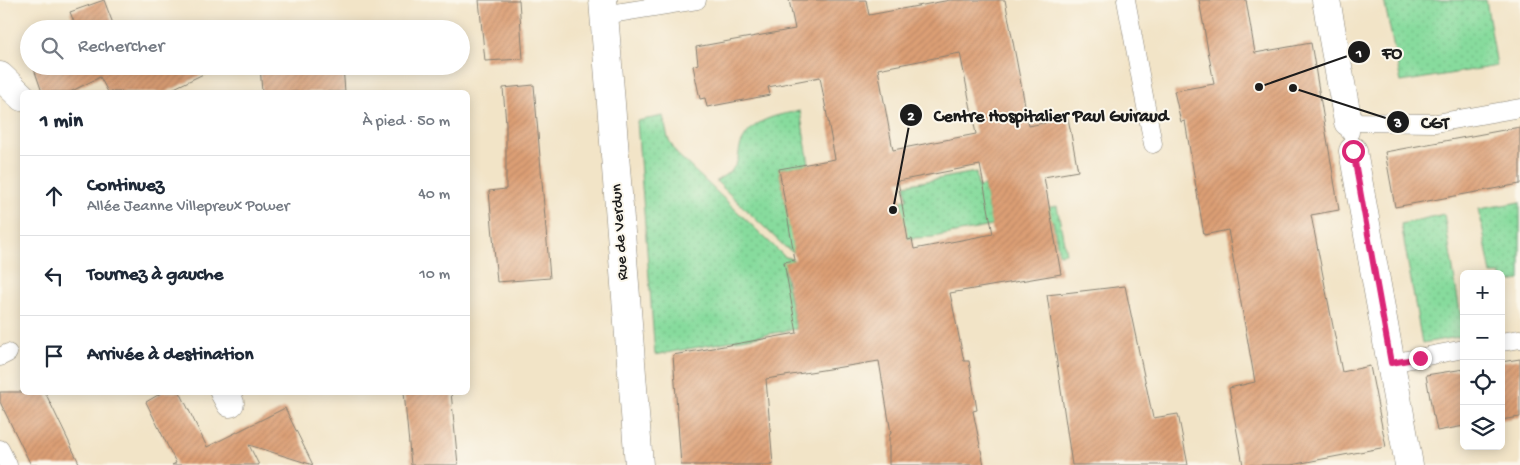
<!DOCTYPE html>
<html lang="fr">
<head>
<meta charset="utf-8">
<style>
  :root { --surface:#fff; --page:#f2f2f3; --text:#1f2937; --muted:#747a83; --line:#e0e1e3 }
  body { margin:0; font-family:"Gochi Hand",sans-serif; background:var(--page); color:var(--text) }
  .controls { position:absolute; right:15px; bottom:15px; display:grid; overflow:hidden; border-radius:8px; box-shadow:0 2px 12px #0003 }
  .controls button { width:45px; height:45px; display:grid; place-items:center; padding:0; border:0; border-bottom:1px solid var(--line); background:var(--surface); color:var(--text); font:25px sans-serif }
  .stop { position:absolute; width:15px; height:15px; margin:-11px; border:4px solid #db2777; border-radius:50%; background:#fff }
  .stop.end { background:#db2777; border-color:#fff; box-shadow:0 1px 5px #0008 }
  .list { margin:0; padding:0; list-style:none }
  h2 { display:flex; justify-content:space-between; align-items:center; height:65px; margin:0; padding:0 20px; font-size:21px }
  h2 small { font-size:16px; font-weight:400; color:var(--muted) }
  .list li { display:grid; grid-template-columns:32px 1fr auto; gap:15px; align-items:center; box-sizing:border-box; height:80px; padding:0 20px; border-top:1px solid var(--line) }
  .list b { display:block; font-size:19px; white-space:nowrap }
  .list p { margin:0; font-size:16px; white-space:nowrap; color:var(--muted) }
  .list em { font-size:16px; font-style:normal; color:var(--muted) }
  .icon { flex:none; width:28px; height:28px; fill:none; stroke:currentColor; stroke-width:2; stroke-linecap:round; stroke-linejoin:round }
  .map { position:relative; flex:none; width:1520px; height:465px; overflow:hidden }
  .search { position:absolute; background:var(--surface); box-shadow:0 2px 12px #0003; left:20px; top:20px; width:450px; height:55px; display:flex; align-items:center; gap:12px; box-sizing:border-box; padding:0 18px; border-radius:28px; color:var(--muted); font-size:19px }
  .panel { position:absolute; background:var(--surface); box-shadow:0 2px 12px #0003; left:20px; top:90px; width:450px; height:305px; border-radius:8px }
  .map>svg:first-child { display:block }
  .grass { fill:url(#grass-dots); stroke:#527c5c }
  .building { fill:url(#building-hatch); fill-rule:evenodd }
  .lines { fill:none; stroke-linecap:round; stroke-linejoin:round }
  .service-casing { stroke:#878072; stroke-width:19 }
  .minor-casing { stroke:#878072; stroke-width:29 }
  .tertiary-casing { stroke:#878072; stroke-width:29 }
  .service { stroke:#fff; stroke-width:18 }
  .minor { stroke:#fff; stroke-width:28 }
  .tertiary { stroke:#fff; stroke-width:28 }
  .route { stroke:#db2777; stroke-width:6 }
  .labels { text-anchor:middle; dominant-baseline:central; stroke-width:4; stroke-linejoin:round; paint-order:stroke }
  .street-label { font-size:16px; fill:#1c1c1c; stroke:#fbf7ec }
  .leader { fill:none; stroke:#1c1c1c; stroke-width:2 }
  .callout-dot { fill:#1c1c1c; stroke:#fbf7ec; stroke-width:2 }
  .mark-label { font-size:15px; text-anchor:middle; font-weight:bold; fill:#fff }
  .callout-label { font-size:18px; text-anchor:middle; font-weight:bold; fill:#1c1c1c; stroke:#fbf7ec; stroke-width:4; stroke-linejoin:round; paint-order:stroke }
</style>
</head>
<body>
<div class="map">
<svg width="1520" height="465" viewBox="0 0 1520 465">
  <defs>
    <pattern id="grass-dots" width="8" height="8" patternUnits="userSpaceOnUse" patternTransform="scale(1.25)"><rect width="8" height="8" fill="#87db9d"/><path d="M2 2h.1M6 6h.1" fill="none" stroke="#74bb87" stroke-width="1.8" stroke-linecap="round"/></pattern>
    <pattern id="building-hatch" width="6" height="6" patternUnits="userSpaceOnUse" patternTransform="scale(1.25)"><rect width="6" height="6" fill="#dc9f75"/><path d="M-1 1l2-2M0 6l6-6M5 7l2-2" fill="none" stroke="#bc8865"/></pattern>
  </defs>
  <rect width="100%" height="100%" fill="#fbf7ec"/>
  <filter id="ink" filterUnits="userSpaceOnUse"><feTurbulence type="fractalNoise" baseFrequency=".02" numOctaves="2"/><feDisplacementMap in="SourceGraphic" scale="10" xChannelSelector="R" yChannelSelector="G"/><feConvolveMatrix kernelMatrix="1 2 1 2 8 2 1 2 1" color-interpolation-filters="sRGB"/></filter>
  <filter id="wash" filterUnits="userSpaceOnUse"><feTurbulence type="fractalNoise" baseFrequency=".0096" numOctaves="4" result="noise"/><feDisplacementMap in="SourceGraphic" scale="20" xChannelSelector="R" yChannelSelector="G"/><feGaussianBlur stdDeviation="1.12" result="paint"/><feColorMatrix in="noise" values="0 0 0 0 0 0 0 0 0 0 0 0 0 0 0 0 0 1.4 0 .05"/><feComposite in="paint" operator="in"/></filter>
  <g filter="url(#wash)">
    <rect width="100%" height="100%" fill="#f2e4c7"/>
    <!-- grass -->
    <g class="grass">
      <polygon points="1384,0 1486,0 1497,66 1401,82"/>
      <path d="M800 111 809 164 779 169 787 213 797 254 786 248 716 181C725 175 735 170 738 159 739 154 739 149 741 144 752 119 776 115 800 111Z"/>
      <polygon points="663,116 668,138 676,153 784,256 798,262 823,262 784,269 796,329 655,355 637,121"/>
      <polygon points="976,172 978,187 984,186 992,226 933,237 877,240 902,203 901,201 907,199 905,185"/>
      <polygon points="1520,202 1520,280 1501,283 1501,274 1491,274 1479,209"/>
      <polygon points="1057,206 1066,253 1059,254 1053,221 1031,224 1028,211"/>
      <polygon points="1444,214 1464,336 1422,343 1401,224"/>
    </g>
    <g id="blocks">
      <!-- building -->
      <g class="building">
        <polygon points="104,0 115,29 59,29 74,22 70,12"/>
        <polygon points="479,0 519,0 523,59 485,61"/>
        <path d="M789 0H866L869 15 950 0H1005L1029 126 1068 118 1078 171 1044 177 1061 274 950 293 964 361H969L977 410 973 411 984 465H889V436L891 433 879 361 766 379 773 465H681L673 355 797 333 784 262 795 260 779 169 835 159 820 77 768 87 770 95 707 107 705 98 700 99 693 66 698 64 696 47 795 29ZM960 53 976 134 893 150 878 69ZM980 165 993 234 914 249 912 239 908 240 898 181Z"/>
        <polygon points="1199,0 1246,0 1255,53 1311,43 1339,210 1311,215 1342,372 1370,366 1386,447 1291,465 1243,465 1229,388 1255,382 1228,230 1204,235 1185,121 1181,122 1174,91 1214,84"/>
        <polygon points="33,66 220,66 166,92 108,92 100,77 70,92 42,92"/>
        <polygon points="260,66 343,66 345,92 262,92"/>
        <polygon points="534,85 550,278 497,282 489,191 506,189 506,123 503,88"/>
        <polygon points="1520,127 1520,184 1395,207 1385,152"/>
        <polygon points="1125,286 1153,418 1178,414 1188,465 1072,465 1047,295"/>
        <polygon points="1520,359 1520,417 1501,420 1501,362"/>
        <polygon points="1464,369 1464,426 1437,431 1434,416 1433,416 1426,375"/>
        <polygon points="0,392 45,392 80,465 31,465 0,402"/>
        <polygon points="163,392 180,392 207,447 285,408 313,465 249,445 259,465 172,465 176,463 146,402"/>
        <polygon points="404,392 451,392 458,465 411,465"/>
      </g>
    </g>
  </g>
  <g filter="url(#ink)">
    <use href="#blocks" fill-opacity="0" stroke="#878072" stroke-width="1"/>
    <g class="lines">
      <!-- service casing -->
      <g class="service-casing">
        <g id="service">
          <polyline points="1126,0 1153,144"/>
          <polyline points="604,15 697,0"/>
          <polyline points="1350,132 1348,122 1436,123 1520,108"/>
          <polyline points="1501,342 1520,339"/>
          <polyline points="0,357 8,353"/>
          <polyline points="1391,363 1464,349"/>
          <polyline points="0,449 8,465"/>
        </g>
      </g>
      <!-- minor casing -->
      <g class="minor-casing">
        <g id="minor">
          <polyline points="1326,0 1348,122"/>
          <polyline points="0,76 22,97"/>
          <polyline points="1353,151 1409,465"/>
          <polyline points="224,392 230,403"/>
        </g>
      </g>
      <!-- tertiary casing -->
      <g class="tertiary-casing">
        <polyline id="tertiary" points="603,0 639,465"/>
      </g>
      <!-- service -->
      <use href="#service" class="service"/>
      <!-- minor -->
      <use href="#minor" class="minor"/>
      <!-- tertiary -->
      <use href="#tertiary" class="tertiary"/>
    </g>
  </g>
  <g class="lines" filter="url(#ink)">
    <!-- route -->
    <polyline class="route" points="1353,151 1391,363 1420,358"/>
  </g>
  <g class="labels">
    <!-- street labels -->
    <g class="street-label">
      <text transform="translate(621 232) rotate(-94)">Rue de Verdun</text>
    </g>
  </g>
  <!-- callouts -->
  <path class="leader" d="M1259 87L1359 52M893 210L911 115M1293 88L1398 122"/>
  <g class="callout-dot">
    <circle cx="1259" cy="87" r="5"/>
    <circle cx="893" cy="210" r="5"/>
    <circle cx="1293" cy="88" r="5"/>
    <circle cx="1359" cy="52" r="12"/>
    <circle cx="911" cy="115" r="12"/>
    <circle cx="1398" cy="122" r="12"/>
  </g>
  <g class="mark-label">
    <text x="1359" y="57">1</text>
    <text x="911" y="120">2</text>
    <text x="1398" y="127">3</text>
  </g>
  <g class="callout-label">
    <text x="1392" y="58">FO</text>
    <text x="1051" y="121">Centre Hospitalier Paul Guiraud</text>
    <text x="1435" y="128">CGT</text>
  </g>
</svg>
<div class="controls">
<button>+</button>
<button>−</button>
<button><svg class="icon" aria-label="locate" viewBox="0 0 24 24"><circle cx="12" cy="12" r="6"/><path d="M12 2v4M12 18v4M2 12h4M18 12h4"/></svg></button>
<button><svg class="icon" aria-label="layers" viewBox="0 0 24 24"><path d="M12 4l9 5-9 5-9-5zM3 14l9 5 9-5"/></svg></button>
</div>
<div class="stop" style="left:1353px;top:151px"></div>
<div class="stop end" style="left:1420px;top:358px"></div>
<div class="search"><svg class="icon" aria-label="search" viewBox="0 0 24 24"><circle cx="10" cy="10" r="6"/><path d="M15 15l6 6"/></svg>Rechercher</div>
<section class="panel">
<h2>1 min<small>À pied · 50 m</small></h2>
<ul class="list">
<li><svg class="icon" aria-label="ahead" viewBox="0 0 24 24"><path d="M12 20V5M6 11l6-6 6 6"/></svg><div><b>Continuez</b><p>Allée Jeanne Villepreux Power</p></div><em>40 m</em></li>
<li><svg class="icon" aria-label="left" viewBox="0 0 24 24"><path d="M17 20v-9H6M10 6l-5 5 5 5"/></svg><div><b>Tournez à gauche</b></div><em>10 m</em></li>
<li><svg class="icon" aria-label="arrive" viewBox="0 0 24 24"><path d="M6 21V4h12l-3 4 3 4H6"/></svg><div><b>Arrivée à destination</b></div></li>
</ul>
</section>
</div>
</body>
</html>
